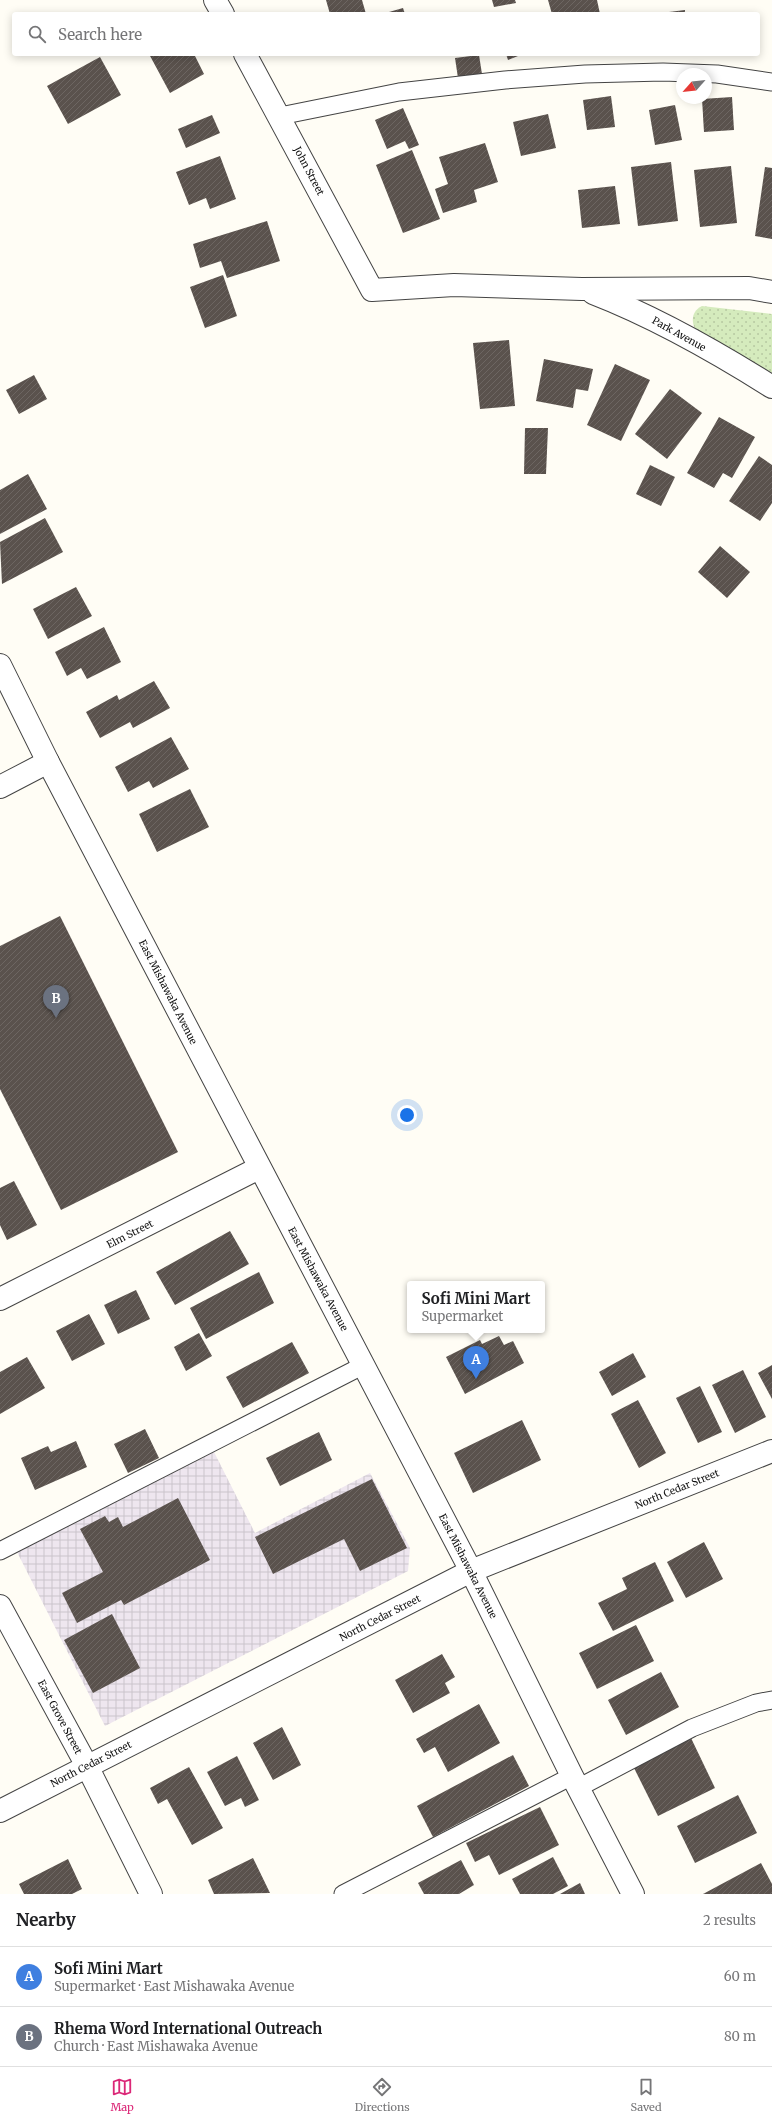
<!DOCTYPE html>
<html lang="en">
<head>
<meta charset="utf-8">
<style>
  :root { --surface:#fff; --page:#f2f2f2; --text:#202124; --muted:#757577; --line:#e0e0e0; --accent:#db2777 }
  body { margin:0; font-family:Merriweather,serif; background:var(--page); color:var(--text) }
  .compass { position:absolute; left:676px; top:68px; width:36px; height:36px; border-radius:50%; background:var(--surface); box-shadow:0 2px 10px #0003; rotate:243deg }
  .you { position:absolute; left:407px; top:1115px; width:14px; height:14px; margin:-10px; border:3px solid #fff; border-radius:50%; background:#1a73e8; box-shadow:0 0 0 6px #1a73e833 }
  .badge { display:grid; place-items:center; width:26px; height:26px; border-radius:50%; background:var(--accent); color:#fff; font-size:13px; font-weight:700 }
  .pin { position:absolute; translate:-50% -33px; filter:drop-shadow(0 1px 2px #0008) }
  .pin::after { content:''; position:absolute; top:21px; width:14px; height:12px; background:inherit; clip-path:polygon(0 0,100% 0,50% 100%) }
  .popup { position:absolute; left:407px; top:1281px; width:138px; height:52px; box-sizing:border-box; display:grid; place-content:center; border-radius:4px; background:var(--surface); filter:drop-shadow(0 1px 3px #0005); font-size:13px; white-space:nowrap; color:var(--muted) }
  .popup b { font-size:15px; color:var(--text) }
  .popup::after { content:''; position:absolute; left:50%; top:100%; margin-left:-8px; border:8px solid transparent; border-top-color:var(--surface) }
  .list { margin:0; padding:0; list-style:none }
  h2 { display:flex; justify-content:space-between; align-items:center; height:52px; margin:0; padding:0 16px; font-size:17px }
  h2 small { font-size:13px; font-weight:400; color:var(--muted) }
  .list li { display:grid; grid-template-columns:26px 1fr auto; gap:12px; align-items:center; box-sizing:border-box; height:60px; padding:0 16px; border-top:1px solid var(--line) }
  .list b { display:block; font-size:15px; white-space:nowrap }
  .list p { margin:0; font-size:13px; white-space:nowrap; color:var(--muted) }
  .list em { font-size:13px; font-style:normal; color:var(--muted) }
  .icon { flex:none; width:22px; height:22px; fill:none; stroke:currentColor; stroke-width:2; stroke-linecap:round; stroke-linejoin:round }
  .map { position:relative; flex:none; width:772px; height:1894px; overflow:hidden }
  .search { position:absolute; background:var(--surface); box-shadow:0 2px 10px #0003; left:12px; right:12px; top:12px; height:44px; display:flex; align-items:center; gap:10px; box-sizing:border-box; padding:0 14px; border-radius:4px; color:var(--muted); font-size:15px }
  .sheet { height:172px; background:var(--surface) }
  nav { display:flex; justify-content:space-around; align-items:center; box-sizing:border-box; height:56px; border-top:1px solid var(--line); background:var(--surface); font-size:11px; color:var(--muted) }
  nav a { display:grid; justify-items:center; gap:2px }
  nav .on { color:var(--accent) }
  .map>svg:first-child { display:block }
  .industrial { fill:url(#industrial-grid) }
  .grass { fill:url(#grass-dots) }
  .building { fill:url(#building-hatch) }
  .lines { fill:none; stroke-linecap:round; stroke-linejoin:round }
  .service-casing { stroke:#444; stroke-width:19 }
  .minor-casing { stroke:#444; stroke-width:24 }
  .tertiary-casing { stroke:#444; stroke-width:24 }
  .service { stroke:#fff; stroke-width:17 }
  .minor { stroke:#fff; stroke-width:22 }
  .tertiary { stroke:#fff; stroke-width:22 }
  .labels { text-anchor:middle; dominant-baseline:central; stroke-width:4; stroke-linejoin:round; paint-order:stroke }
  .street-label { font-size:10px; fill:#111; stroke:#fff }
</style>
</head>
<body>
<div class="map">
<svg width="772" height="1894" viewBox="0 0 772 1894">
  <defs>
    <pattern id="industrial-grid" width="8" height="8" patternUnits="userSpaceOnUse"><rect width="8" height="8" fill="#eee6ef"/><path d="M0 4h8M4 0v8" fill="none" stroke="#cbc4cc"/></pattern>
    <pattern id="grass-dots" width="8" height="8" patternUnits="userSpaceOnUse"><rect width="8" height="8" fill="#d5ebbd"/><path d="M2 2h.1M6 6h.1" fill="none" stroke="#b6c8a1" stroke-width="1.8" stroke-linecap="round"/></pattern>
    <pattern id="building-hatch" width="6" height="6" patternUnits="userSpaceOnUse"><rect width="6" height="6" fill="#5a524d"/><path d="M-1 1l2-2M0 6l6-6M5 7l2-2" fill="none" stroke="#6d6662"/></pattern>
  </defs>
  <rect width="100%" height="100%" fill="#fffdf5"/>
  <!-- industrial -->
  <polygon class="industrial" points="214,1452 255,1533 370,1473 410,1548 408,1571 105,1726 17,1552"/>
  <!-- grass -->
  <path class="grass" d="M702 306 772 314V373L695 329C691 320 692 311 702 306Z"/>
  <!-- building -->
  <g class="building">
    <polygon points="326,0 362,0 366,14 330,14"/>
    <polygon points="492,0 515,0 516,3 494,7"/>
    <polygon points="548,0 597,0 600,14 552,14"/>
    <polygon points="403,8 405,14 382,14"/>
    <polygon points="685,10 685,14 661,14 661,13"/>
    <polygon points="149,54 194,54 204,74 170,93"/>
    <polygon points="506,54 523,54 508,60"/>
    <polygon points="479,55 482,74 458,78 455,58"/>
    <polygon points="100,57 121,95 68,124 47,86"/>
    <polygon points="611,96 615,127 587,130 583,100"/>
    <polygon points="732,97 734,130 704,132 702,99"/>
    <polygon points="675,105 682,140 655,145 649,110"/>
    <polygon points="403,108 419,145 409,149 405,141 387,149 375,120"/>
    <polygon points="548,114 556,148 521,156 513,122"/>
    <polygon points="212,115 220,133 186,148 178,129"/>
    <polygon points="485,143 498,182 474,190 477,202 443,213 435,189 448,184 439,157"/>
    <polygon points="412,150 440,219 403,233 376,165"/>
    <polygon points="220,156 236,199 210,209 206,198 189,205 176,172"/>
    <polygon points="671,162 678,221 638,226 631,167"/>
    <polygon points="731,166 737,223 700,227 694,170"/>
    <polygon points="765,167 772,168 772,239 755,236"/>
    <polygon points="615,186 620,224 582,228 578,190"/>
    <polygon points="267,221 280,261 227,278 221,261 200,268 193,244"/>
    <polygon points="223,275 237,316 205,328 190,287"/>
    <polygon points="509,340 515,406 480,409 473,343"/>
    <polygon points="544,359 593,369 588,391 576,389 573,408 536,401"/>
    <polygon points="615,364 650,380 621,441 587,425"/>
    <polygon points="34,375 47,399 19,414 6,390"/>
    <polygon points="670,389 702,413 667,459 635,434"/>
    <polygon points="719,417 755,437 732,478 723,473 714,488 687,473"/>
    <polygon points="525,428 548,428 546,474 524,474"/>
    <polygon points="759,456 772,465 772,503 760,521 729,501"/>
    <polygon points="650,465 675,477 661,506 636,494"/>
    <polygon points="28,474 47,509 0,534 0,490"/>
    <polygon points="45,518 63,552 2,584 0,542"/>
    <polygon points="720,546 750,572 727,598 698,572"/>
    <polygon points="76,587 92,616 48,639 33,609"/>
    <polygon points="104,627 121,662 87,679 81,668 67,676 55,652"/>
    <polygon points="154,681 170,708 133,728 130,722 100,738 86,712 117,695 119,700"/>
    <polygon points="171,737 189,769 153,788 149,781 128,792 115,767"/>
    <polygon points="190,789 209,827 157,852 139,814"/>
    <polygon points="60,916 178,1152 61,1210 0,1089 0,946"/>
    <polygon points="14,1181 37,1225 7,1240 0,1225 0,1188"/>
    <polygon points="230,1231 249,1264 175,1305 156,1272"/>
    <polygon points="259,1272 274,1303 206,1339 190,1308"/>
    <polygon points="136,1290 150,1319 118,1334 104,1305"/>
    <polygon points="89,1314 105,1344 72,1361 56,1331"/>
    <polygon points="199,1333 212,1356 186,1371 174,1347"/>
    <polygon points="499,1336 504,1345 513,1341 524,1363 465,1394 446,1357 480,1340 482,1344"/>
    <polygon points="292,1342 309,1373 243,1408 226,1377"/>
    <polygon points="633,1353 646,1377 612,1396 599,1372"/>
    <polygon points="27,1357 45,1388 0,1414 0,1372"/>
    <polygon points="772,1365 772,1399 758,1373"/>
    <polygon points="743,1370 766,1417 735,1433 712,1385"/>
    <polygon points="700,1386 722,1432 698,1443 676,1398"/>
    <polygon points="638,1400 666,1453 639,1468 611,1414"/>
    <polygon points="522,1420 541,1460 473,1493 454,1453"/>
    <polygon points="145,1429 159,1458 128,1473 114,1444"/>
    <polygon points="319,1432 332,1460 280,1486 266,1458"/>
    <polygon points="76,1441 87,1467 35,1490 21,1458 48,1446 51,1452"/>
    <polygon points="372,1479 407,1548 360,1571 344,1539 273,1574 255,1537"/>
    <polygon points="178,1498 210,1560 124,1605 121,1600 77,1623 62,1593 103,1572 80,1529 105,1516 109,1522 118,1517 123,1527"/>
    <polygon points="704,1542 723,1579 686,1598 667,1562"/>
    <polygon points="655,1562 674,1601 613,1631 598,1603 627,1589 622,1578"/>
    <polygon points="112,1614 140,1668 93,1693 64,1640"/>
    <polygon points="636,1625 654,1661 597,1689 579,1653"/>
    <polygon points="442,1654 455,1677 445,1683 450,1693 413,1713 395,1680"/>
    <polygon points="661,1672 679,1707 626,1735 608,1700"/>
    <polygon points="479,1704 500,1743 448,1772 435,1747 424,1753 416,1739"/>
    <polygon points="282,1727 301,1765 273,1780 253,1743"/>
    <polygon points="691,1738 715,1788 658,1816 633,1766"/>
    <polygon points="513,1755 529,1786 433,1837 417,1806"/>
    <polygon points="237,1756 259,1800 245,1807 241,1798 225,1806 207,1772"/>
    <polygon points="189,1767 223,1828 192,1845 167,1799 158,1804 150,1788"/>
    <polygon points="738,1795 757,1833 695,1863 677,1826"/>
    <polygon points="540,1807 559,1845 499,1875 489,1855 475,1862 466,1843"/>
    <polygon points="553,1857 568,1886 553,1894 520,1894 512,1879"/>
    <polygon points="253,1858 270,1893 214,1894 208,1880"/>
    <polygon points="68,1859 82,1889 72,1894 24,1894 19,1884"/>
    <polygon points="461,1860 474,1885 459,1894 424,1894 418,1883"/>
    <polygon points="761,1863 772,1884 772,1894 703,1894"/>
    <polygon points="580,1883 585,1894 560,1894"/>
  </g>
  <g class="lines">
    <!-- service casing -->
    <g class="service-casing">
      <g id="service">
        <polyline points="280,116 399,92 505,80 585,74 663,72 717,74 772,82"/>
        <polyline points="0,1551 364,1365"/>
        <polyline points="578,1788 692,1728 756,1703 772,1700"/>
        <polyline points="343,1894 572,1776"/>
      </g>
    </g>
    <!-- minor casing -->
    <g class="minor-casing">
      <g id="minor">
        <polyline points="215,0 223,14"/>
        <polyline points="245,54 372,290 454,285 582,289 749,288 772,292"/>
        <path d="M593 293C655 317 715 351 772 387"/>
        <polyline points="0,787 48,762"/>
        <polyline points="0,1299 259,1168"/>
        <polyline points="0,1606 87,1766 151,1894"/>
      </g>
    </g>
    <!-- tertiary casing -->
    <g class="tertiary-casing">
      <g id="tertiary">
        <polyline points="0,665 48,762 471,1571 572,1776 633,1894"/>
        <polyline points="0,1811 471,1571 772,1451"/>
      </g>
    </g>
    <!-- service -->
    <use href="#service" class="service"/>
    <!-- minor -->
    <use href="#minor" class="minor"/>
    <!-- tertiary -->
    <use href="#tertiary" class="tertiary"/>
  </g>
  <g class="labels">
    <!-- street labels -->
    <g class="street-label">
      <text transform="translate(309 171) rotate(62)">John Street</text>
      <text transform="translate(679 334) rotate(29)">Park Avenue</text>
      <text transform="translate(168 992) rotate(63)">East Mishawaka Avenue</text>
      <text transform="translate(130 1234) rotate(-27)">Elm Street</text>
      <text transform="translate(318 1279) rotate(62)">East Mishawaka Avenue</text>
      <text transform="translate(677 1489) rotate(-22)">North Cedar Street</text>
      <text transform="translate(468 1566) rotate(63)">East Mishawaka Avenue</text>
      <text transform="translate(380 1618) rotate(-27)">North Cedar Street</text>
      <text transform="translate(60 1717) rotate(62)">East Grove Street</text>
      <text transform="translate(91 1764) rotate(-27)">North Cedar Street</text>
    </g>
  </g>
</svg>
<svg class="compass" viewBox="-18 -18 36 36"><path d="M0-13l5 13h-10z" fill="#e53935"/><path d="M0 13l5-13h-10z" fill="#757577"/></svg>
<div class="you"></div>
<div class="pin badge" style="left:476px;top:1379px;background:#3f7fe0">A</div>
<div class="popup"><b>Sofi Mini Mart</b>Supermarket</div>
<div class="pin badge" style="left:56px;top:1018px;background:#6b7280">B</div>
<div class="search"><svg class="icon" aria-label="search" viewBox="0 0 24 24"><circle cx="10" cy="10" r="6"/><path d="M15 15l6 6"/></svg>Search here</div>
</div>
<section class="sheet">
<h2>Nearby<small>2 results</small></h2>
<ul class="list">
<li><span class="badge" style="background:#3f7fe0">A</span><div><b>Sofi Mini Mart</b><p>Supermarket · East Mishawaka Avenue</p></div><em>60 m</em></li>
<li><span class="badge" style="background:#6b7280">B</span><div><b>Rhema Word International Outreach</b><p>Church · East Mishawaka Avenue</p></div><em>80 m</em></li>
</ul>
</section>
<nav>
<a class="on"><svg class="icon" aria-label="map" viewBox="0 0 24 24"><path d="M3 6l6-2 6 2 6-2v14l-6 2-6-2-6 2zM9 4v14M15 6v14"/></svg>Map</a>
<a><svg class="icon" aria-label="directions" viewBox="0 0 24 24"><path d="M12 3l9 9-9 9-9-9zM9 14v-3h6M13 9l2 2-2 2"/></svg>Directions</a>
<a><svg class="icon" aria-label="saved" viewBox="0 0 24 24"><path d="M7 4h10v16l-5-4-5 4z"/></svg>Saved</a>
</nav>
</body>
</html>
